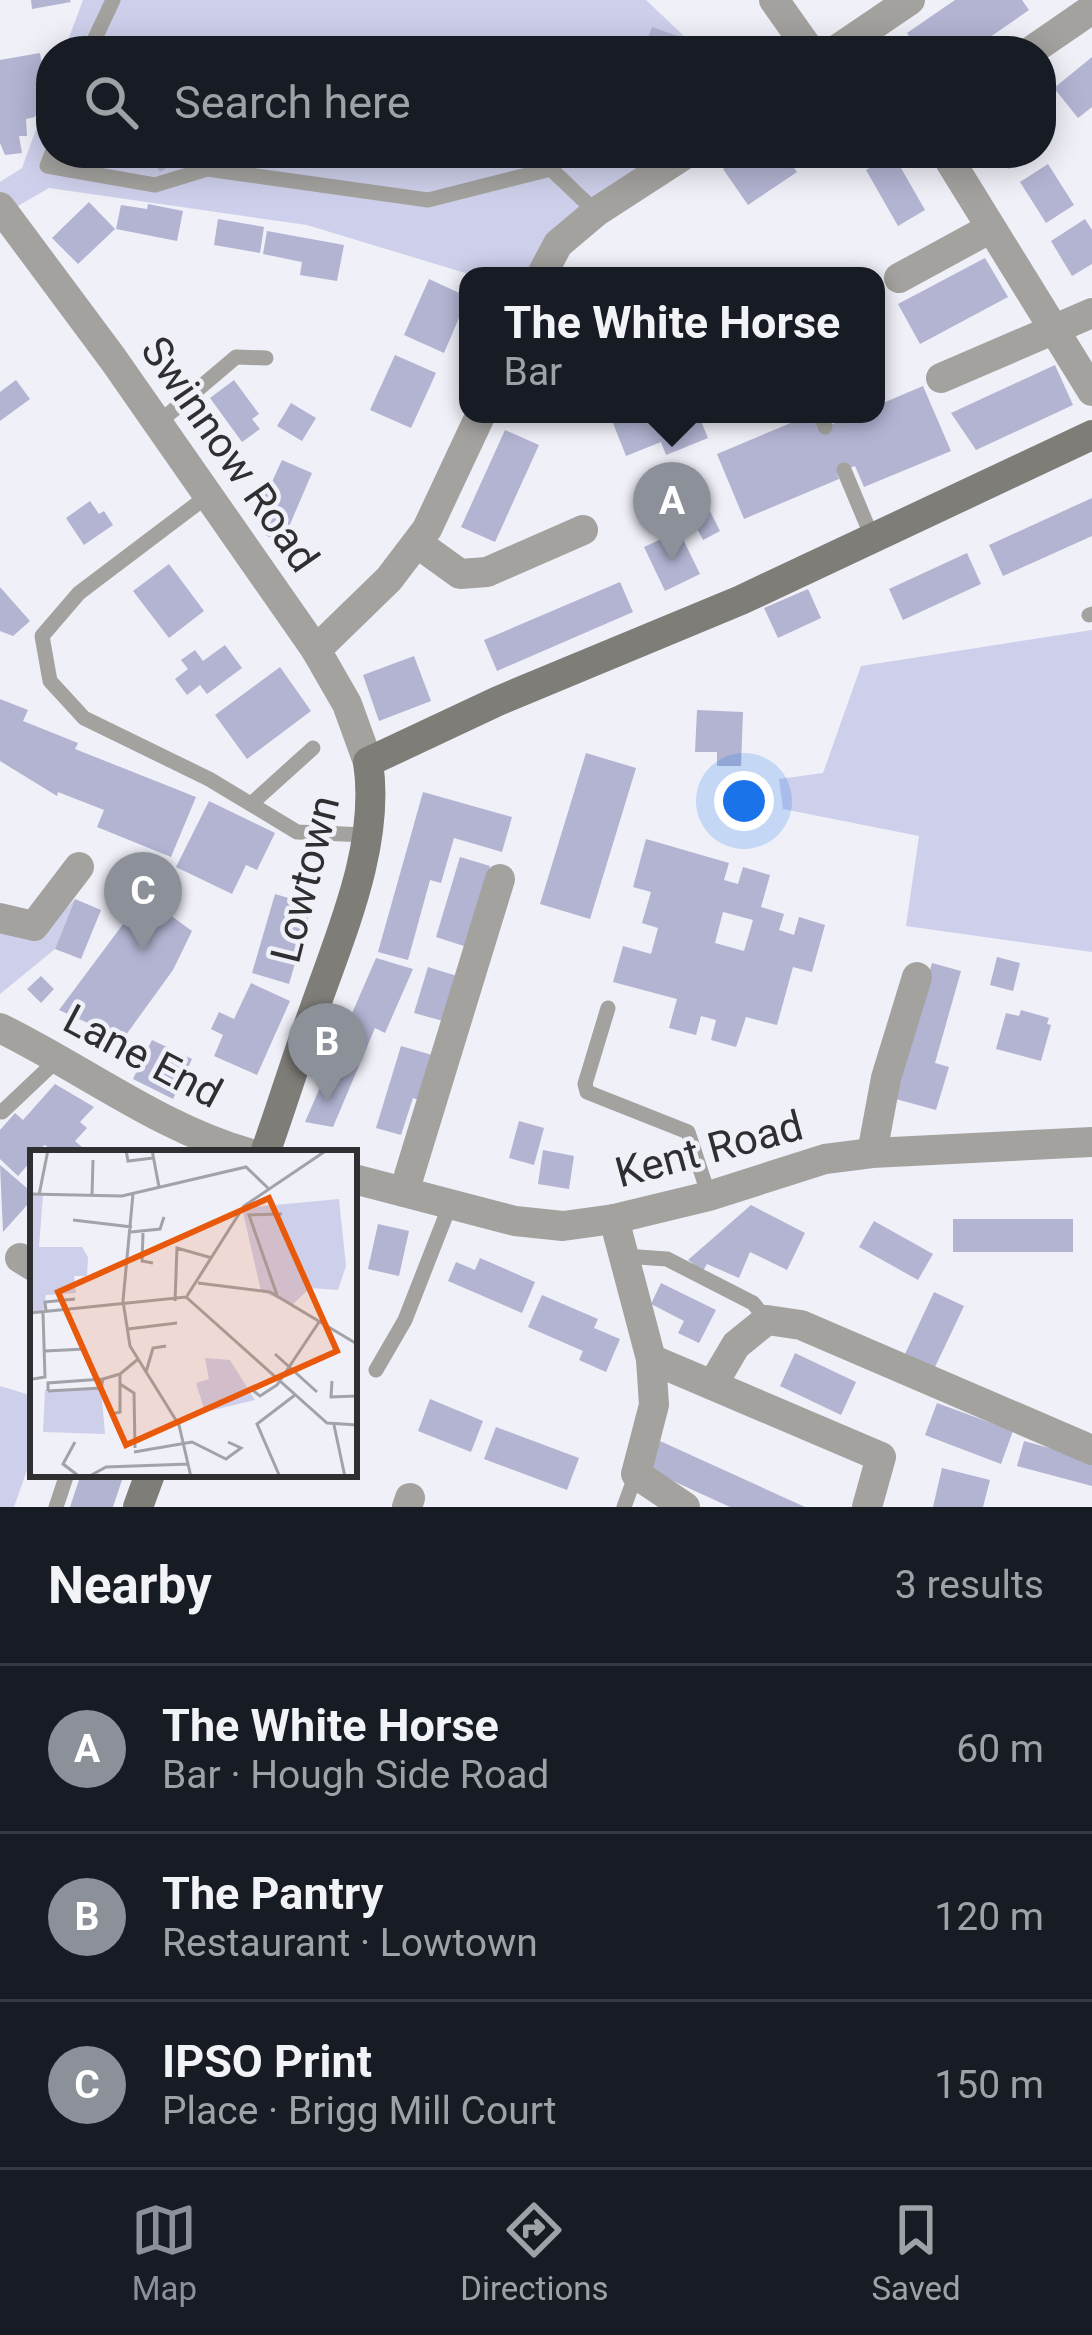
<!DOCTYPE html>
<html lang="en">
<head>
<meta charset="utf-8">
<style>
  :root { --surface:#171b24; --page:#20242c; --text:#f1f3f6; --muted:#9ea1a6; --line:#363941; --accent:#8c9099 }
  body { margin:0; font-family:Roboto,sans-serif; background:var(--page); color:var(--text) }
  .you { position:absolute; left:744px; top:801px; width:42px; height:42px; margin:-30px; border:9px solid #fff; border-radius:50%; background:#1a73e8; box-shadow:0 0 0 18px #1a73e833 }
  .badge { display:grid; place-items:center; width:78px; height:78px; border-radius:50%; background:var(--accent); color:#fff; font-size:39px; font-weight:700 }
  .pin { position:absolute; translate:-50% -99px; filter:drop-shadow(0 3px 6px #0008) }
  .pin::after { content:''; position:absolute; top:63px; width:42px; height:36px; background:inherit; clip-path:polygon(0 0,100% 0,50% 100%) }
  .popup { position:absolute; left:459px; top:267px; width:426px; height:156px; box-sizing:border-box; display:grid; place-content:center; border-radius:24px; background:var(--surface); filter:drop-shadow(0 3px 9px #0005); font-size:39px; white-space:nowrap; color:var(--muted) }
  .popup b { font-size:45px; color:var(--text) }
  .popup::after { content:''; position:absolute; left:50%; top:100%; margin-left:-24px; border:24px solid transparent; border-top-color:var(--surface) }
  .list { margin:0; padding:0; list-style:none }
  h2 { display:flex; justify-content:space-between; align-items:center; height:156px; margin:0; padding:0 48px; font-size:51px }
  h2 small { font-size:39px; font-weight:400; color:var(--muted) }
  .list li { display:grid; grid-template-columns:78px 1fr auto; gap:36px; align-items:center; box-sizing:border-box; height:168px; padding:0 48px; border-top:3px solid var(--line) }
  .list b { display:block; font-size:45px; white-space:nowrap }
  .list p { margin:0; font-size:39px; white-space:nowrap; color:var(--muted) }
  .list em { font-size:39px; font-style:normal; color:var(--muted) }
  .icon { flex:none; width:66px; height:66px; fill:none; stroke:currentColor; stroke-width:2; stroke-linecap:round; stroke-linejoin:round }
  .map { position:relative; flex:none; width:1092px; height:1507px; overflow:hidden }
  .search { position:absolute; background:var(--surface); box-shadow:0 6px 30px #0003; left:36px; right:36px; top:36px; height:132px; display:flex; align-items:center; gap:30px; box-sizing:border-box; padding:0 42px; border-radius:48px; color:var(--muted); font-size:45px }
  .sheet { height:660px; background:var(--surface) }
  nav { display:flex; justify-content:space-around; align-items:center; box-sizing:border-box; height:168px; border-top:3px solid var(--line); background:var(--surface); font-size:33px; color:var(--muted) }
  nav a { display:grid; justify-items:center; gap:6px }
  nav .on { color:var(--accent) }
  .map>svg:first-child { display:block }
  .green { fill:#ced0eb }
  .building { fill:#b2b4d2; fill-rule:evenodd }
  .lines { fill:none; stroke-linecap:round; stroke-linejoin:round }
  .service { stroke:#a3a29f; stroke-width:15 }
  .minor { stroke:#a3a29f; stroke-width:30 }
  .tertiary { stroke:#a3a29f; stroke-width:30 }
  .secondary { stroke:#7e7d78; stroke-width:30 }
  .labels { text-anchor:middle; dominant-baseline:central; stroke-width:9; stroke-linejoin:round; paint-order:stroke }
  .street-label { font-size:42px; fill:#2f2f32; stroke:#eff0f8 }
  .inset-road { fill:none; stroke:#a2a3a9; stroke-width:3 }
  .view { fill:#e8590c; fill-opacity:0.15; stroke:#e8590c; stroke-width:6 }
  .inset-edge { fill:none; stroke:#2f2f32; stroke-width:6 }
</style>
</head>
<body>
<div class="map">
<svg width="1092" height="1507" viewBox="0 0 1092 1507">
  <rect width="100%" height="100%" fill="#eff0f8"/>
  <!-- green -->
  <g class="green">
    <polygon points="83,0 646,0 685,37 681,51 64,51"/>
    <polygon points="51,88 51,153 687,153 541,276 475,276 307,225 49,188 4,214 0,208 0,182 22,168"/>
    <polygon points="1092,630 1092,952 906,926 919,836 783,809 779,779 823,773 861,666"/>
    <polygon points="75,899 55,949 0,994 0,930 45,930"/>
    <polygon points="0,1386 33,1396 33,1453 14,1507 0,1507"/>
  </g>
  <!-- building -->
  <g class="building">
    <polygon points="31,0 70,0 71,2 32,9"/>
    <polygon points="955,0 1022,0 1029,10 970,51 919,51 907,33"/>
    <polygon points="652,27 683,38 678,51 643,51"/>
    <polygon points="40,53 46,90 35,117 26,119 27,136 19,136 22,153 5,155 0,143 0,60"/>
    <polygon points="1092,57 1092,107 1078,118 1054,88"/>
    <polygon points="148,153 191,153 160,172"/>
    <polygon points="747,153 784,153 797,172 748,205 723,169"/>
    <polygon points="999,153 1035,153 1009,169"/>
    <polygon points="893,154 925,210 898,226 866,170"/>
    <polygon points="1048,164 1074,205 1046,223 1020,182"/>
    <polygon points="89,202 115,229 78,264 52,238"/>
    <polygon points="148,204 183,211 177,241 116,229 121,205 147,209"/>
    <polygon points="218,219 264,227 260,253 214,245"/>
    <polygon points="1085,219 1092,230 1092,264 1072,276 1051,241"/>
    <polygon points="267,231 344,245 337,281 300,275 302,262 263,254"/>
    <polygon points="985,258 1008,297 920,344 898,304"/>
    <polygon points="429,279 468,297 444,353 404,335"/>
    <polygon points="395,355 436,373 411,428 370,410"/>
    <polygon points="1055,365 1073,405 976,450 951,413"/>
    <polygon points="16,380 30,399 0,421 0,392"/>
    <polygon points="234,380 259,414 252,419 260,429 242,442 210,398"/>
    <polygon points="923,386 951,451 864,487 855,466 837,473 839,479 744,519 717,454 812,414 818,430 856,414 876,414 876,406"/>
    <polygon points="291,403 316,418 302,441 277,426"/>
    <polygon points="620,414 698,414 708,438 666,455 661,442 626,456 611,418"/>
    <polygon points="505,430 539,445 495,542 461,527"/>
    <polygon points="282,460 312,473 282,543 265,535 272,519 251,510 264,481 271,484"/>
    <polygon points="699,489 720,531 703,540 681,498"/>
    <polygon points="1092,498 1092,536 1003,576 989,545"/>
    <polygon points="90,501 99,514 104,511 113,525 84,545 66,518"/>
    <polygon points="679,531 700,574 665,591 644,547"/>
    <polygon points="967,553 981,584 903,620 889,589"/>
    <polygon points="169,564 204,611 169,638 133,591"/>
    <polygon points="620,582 633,612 497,671 484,640"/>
    <polygon points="0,587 30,621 13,636 0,631"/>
    <polygon points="808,589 821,618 778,638 764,608"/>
    <polygon points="225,645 242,668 207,694 200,685 187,695 175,679 188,669 181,660 195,650 203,661"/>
    <polygon points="414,656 431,701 379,721 363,675"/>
    <polygon points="280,667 311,711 247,759 215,715"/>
    <polygon points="0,699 28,710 23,721 78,743 75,749 196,797 171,857 97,827 104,810 58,792 57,796 0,761"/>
    <polygon points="697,710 743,712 741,766 717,766 717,752 695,752"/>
    <polygon points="586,753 636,768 590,919 540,904"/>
    <polygon points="423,792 512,817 502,852 454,838 441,883 430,880 408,960 378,952"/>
    <polygon points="209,801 275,833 257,870 246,865 232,894 176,867"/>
    <path d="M646 839 729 863 724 880 738 884 743 867 770 875 761 907 784 914 779 930 794 935 799 917 825 925 812 972 793 967 777 1025 746 1017 736 1047 711 1040 716 1020 701 1016 696 1035 669 1028 677 999 613 982 623 946 651 954 658 928 642 923 651 892 633 887ZM723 912 753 920 744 951 715 943Z"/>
    <polygon points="460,857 490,866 467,947 436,937"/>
    <polygon points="275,894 312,905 289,984 252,973"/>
    <polygon points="144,896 192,931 173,970 123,1039 59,1010"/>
    <polygon points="75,899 101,910 81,959 55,949"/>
    <polygon points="997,957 1020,963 1013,991 990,985"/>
    <polygon points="376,958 413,969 385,1033 375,1028 333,1127 305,1122"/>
    <polygon points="932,963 961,971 935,1063 949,1067 936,1110 892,1098"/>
    <polygon points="428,967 457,976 443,1021 414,1013"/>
    <polygon points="41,976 54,989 41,1003 27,989"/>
    <polygon points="251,983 290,1001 257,1075 214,1056 223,1035 211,1029 219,1012 234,1019"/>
    <polygon points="1021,1010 1049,1018 1047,1024 1051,1025 1041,1061 996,1049 1006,1013 1019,1016"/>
    <polygon points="152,1040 192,1059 173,1099 133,1079"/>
    <polygon points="401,1046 432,1055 419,1100 413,1098 401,1135 376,1128"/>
    <polygon points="55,1084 94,1107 80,1122 87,1128 75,1141 89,1153 55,1153 45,1145 33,1153 33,1159 18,1176 0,1159 0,1130 15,1113 23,1120"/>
    <polygon points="519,1121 544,1128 534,1165 509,1158"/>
    <polygon points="543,1150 574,1156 569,1189 538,1184"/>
    <polygon points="0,1165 28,1189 33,1183 33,1209 28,1204 3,1232"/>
    <polygon points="751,1205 805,1233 787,1270 750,1252 739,1278 707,1264 703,1271 688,1260"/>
    <rect x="953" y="1219" width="120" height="33"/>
    <polygon points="874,1221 933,1254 918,1280 859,1247"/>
    <polygon points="378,1224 409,1231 399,1276 368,1269"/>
    <polygon points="480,1258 535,1282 522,1313 448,1281 456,1262 475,1270"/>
    <polygon points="661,1283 716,1310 699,1343 678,1333 684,1321 651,1304"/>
    <polygon points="934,1292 964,1306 935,1367 905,1354"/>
    <polygon points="542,1295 598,1319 594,1328 620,1339 606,1372 579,1360 583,1351 528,1327"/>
    <polygon points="795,1353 856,1382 841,1415 780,1386"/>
    <polygon points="430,1399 483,1421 471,1452 418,1431"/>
    <polygon points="937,1403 1013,1431 1001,1464 925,1435"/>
    <polygon points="496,1427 579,1458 567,1490 484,1459"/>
    <polygon points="660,1441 805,1507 730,1507 647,1469"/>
    <polygon points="1024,1441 1092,1460 1092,1486 1017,1466"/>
    <polygon points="942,1468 990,1480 983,1507 933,1507"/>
    <polygon points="81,1474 124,1474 113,1507 70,1507"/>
  </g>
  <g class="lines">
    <!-- service -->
    <g class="service">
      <polyline points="89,51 113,0"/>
      <polyline points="52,153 47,166 155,185 207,169 428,200 551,169 596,212"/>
      <polyline points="820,414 825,427"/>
      <polyline points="157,424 236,357 266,358"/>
      <polyline points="844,470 872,537"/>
      <polyline points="206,497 79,593 42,636 50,681 84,718 209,779 297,832 366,835"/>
      <polyline points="1089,615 1092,614"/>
      <polyline points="251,804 313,748"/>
      <polyline points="608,1008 585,1084 587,1092 688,1132 709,1196"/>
      <polyline points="2,1112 58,1059"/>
      <polyline points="624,1256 667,1259 753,1303 767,1320"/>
      <polyline points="376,1370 405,1320 450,1205"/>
      <polyline points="56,1507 67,1474"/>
      <polyline points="624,1507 636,1474"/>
    </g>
    <!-- minor -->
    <g class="minor">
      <polyline points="774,0 810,51"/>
      <polyline points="835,51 910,0"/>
      <polyline points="1031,51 1092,9"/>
      <polyline points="945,153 1092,391"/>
      <polyline points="541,276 558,244 596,212 687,153"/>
      <polyline points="899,278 991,228"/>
      <polyline points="941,378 1092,313"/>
      <polyline points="417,543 460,574 487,572 583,530"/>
      <polyline points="316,650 389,579 427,529 481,414"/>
      <polyline points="0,918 34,926 79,867"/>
      <path d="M0 1028C82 1068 160 1128 248 1153"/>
      <polyline points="872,1153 886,1078 917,977"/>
      <polyline points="404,1192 500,879"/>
      <polyline points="614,1219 651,1359 881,1457 867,1507"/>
      <polyline points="20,1258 33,1266"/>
      <polyline points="651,1359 654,1405 636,1474 685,1507"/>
      <polyline points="713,1384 736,1345 767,1320 801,1325 1092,1450"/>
      <polyline points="407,1507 410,1498"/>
    </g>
    <!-- tertiary -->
    <g class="tertiary">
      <polyline points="0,207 113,359 316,650 347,704 368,762"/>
      <polyline points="354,1179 515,1221 563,1226 614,1219 709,1196 825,1159 872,1153 1092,1142"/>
    </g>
    <!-- secondary -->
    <g class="secondary">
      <path d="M265 1153C282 1106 296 1059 313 1013 340 935 381 845 368 762L498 701 741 600 1092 435"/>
      <polyline points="138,1507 150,1474"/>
    </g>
  </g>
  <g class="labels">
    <!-- street labels -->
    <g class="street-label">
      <text transform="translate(230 454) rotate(55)">Swinnow Road</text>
      <text transform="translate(305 879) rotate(-76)">Lowtown</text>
      <text transform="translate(143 1056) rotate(28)">Lane End</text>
      <text transform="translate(709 1149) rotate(-15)">Kent Road</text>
    </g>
  </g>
  <!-- overview -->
  <g transform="translate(30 1150)">
    <rect width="327" height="327" fill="#eff0f8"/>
    <path d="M0 44 13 45 9 97H52L58 107 57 126H44L46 143 16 145 13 163H0ZM309 49 316 116 308 140 280 138 262 155 231 141 212 58ZM175 208 200 210 225 250 175 262 166 233 179 229ZM71 238 75 284 13 282 15 240Z" fill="#ced0eb"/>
    <path class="inset-road" d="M96 0 98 11 123 8M122 0 129 37M0 44 92 46 216 17 238 38M103 44 93 151 100 196 149 275 161 327M9 45 18 0M62 46 63 10M43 70 102 77M101 82 130 79 134 67M113 83 112 111 123 113M168 133 240 142 327 194M247 145 219 65 252 64M157 146 214 56 297 0M145 151 147 98 182 108M16 161 15 152 45 149M0 163 156 147 297 273 327 275M98 179 147 173M15 201 55 199M245 204 287 242M116 222 123 198 136 196M3 229 15 227 13 163M302 231 301 247 327 246M90 234 104 243 105 298M221 239 230 246 247 235 289 172M18 241 71 238 73 229 90 224M18 241V233L73 229M82 264 90 262V224L107 210M304 275 315 327M45 292 33 314 50 327M104 302 162 292 196 309 211 298 198 292M58 327 76 317 159 314M250 327 227 274 265 245"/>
    <path class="view" d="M239 48 307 201 96 295 28 142Z"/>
    <rect width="327" height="327" class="inset-edge"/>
  </g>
</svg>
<div class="you"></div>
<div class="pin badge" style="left:672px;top:561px">A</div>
<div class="popup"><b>The White Horse</b>Bar</div>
<div class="pin badge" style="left:327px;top:1102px">B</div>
<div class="pin badge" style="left:143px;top:951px">C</div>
<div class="search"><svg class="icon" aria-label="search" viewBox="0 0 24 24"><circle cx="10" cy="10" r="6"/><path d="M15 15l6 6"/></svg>Search here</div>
</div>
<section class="sheet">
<h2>Nearby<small>3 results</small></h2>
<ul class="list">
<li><span class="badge">A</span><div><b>The White Horse</b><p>Bar · Hough Side Road</p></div><em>60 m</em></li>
<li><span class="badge">B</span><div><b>The Pantry</b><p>Restaurant · Lowtown</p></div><em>120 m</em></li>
<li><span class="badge">C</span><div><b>IPSO Print</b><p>Place · Brigg Mill Court</p></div><em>150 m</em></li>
</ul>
</section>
<nav>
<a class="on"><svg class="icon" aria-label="map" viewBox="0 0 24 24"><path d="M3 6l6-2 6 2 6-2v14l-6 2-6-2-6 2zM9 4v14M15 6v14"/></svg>Map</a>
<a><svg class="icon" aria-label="directions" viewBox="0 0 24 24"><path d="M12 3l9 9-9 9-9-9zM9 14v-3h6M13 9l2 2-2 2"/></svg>Directions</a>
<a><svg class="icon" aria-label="saved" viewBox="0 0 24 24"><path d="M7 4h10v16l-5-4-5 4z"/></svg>Saved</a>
</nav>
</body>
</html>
